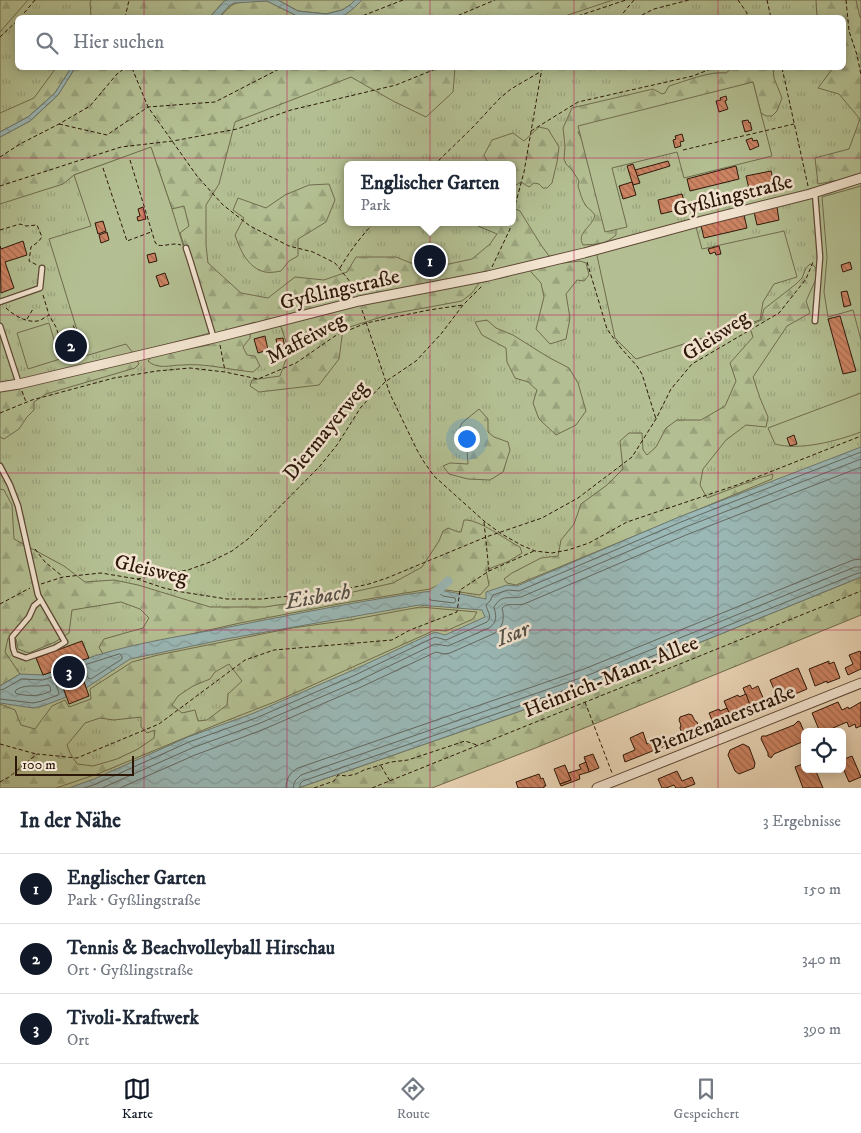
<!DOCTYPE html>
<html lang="de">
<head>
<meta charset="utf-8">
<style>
  :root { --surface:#fff; --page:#f2f2f3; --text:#1f2937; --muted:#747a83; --line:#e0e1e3; --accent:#111827 }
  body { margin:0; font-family:"IM FELL DW Pica",serif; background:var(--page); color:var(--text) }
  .controls { position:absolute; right:15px; bottom:15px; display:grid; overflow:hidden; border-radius:8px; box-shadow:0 2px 12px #0003 }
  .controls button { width:45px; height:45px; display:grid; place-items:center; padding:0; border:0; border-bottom:1px solid var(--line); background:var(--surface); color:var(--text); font:25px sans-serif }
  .scale { position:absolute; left:15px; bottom:12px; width:119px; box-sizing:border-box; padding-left:5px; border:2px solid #2d1709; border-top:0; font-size:14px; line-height:18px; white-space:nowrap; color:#2d1709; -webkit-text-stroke:4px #f3e5d1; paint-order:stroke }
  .you { position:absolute; left:466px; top:438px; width:18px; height:18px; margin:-12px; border:4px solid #fff; border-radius:50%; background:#1a73e8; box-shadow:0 0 0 8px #1a73e833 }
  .badge { display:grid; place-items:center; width:32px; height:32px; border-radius:50%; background:var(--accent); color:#fff; font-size:16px; font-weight:700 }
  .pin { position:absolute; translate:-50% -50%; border:2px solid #fff; box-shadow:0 1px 5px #0006 }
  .popup { position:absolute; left:344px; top:161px; width:172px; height:65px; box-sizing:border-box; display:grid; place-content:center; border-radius:8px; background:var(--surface); filter:drop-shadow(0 1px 4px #0005); font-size:16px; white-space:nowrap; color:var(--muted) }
  .popup b { font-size:19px; color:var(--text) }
  .popup::after { content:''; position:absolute; left:50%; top:100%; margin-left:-10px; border:10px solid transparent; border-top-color:var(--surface) }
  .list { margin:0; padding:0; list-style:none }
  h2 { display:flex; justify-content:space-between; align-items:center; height:65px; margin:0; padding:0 20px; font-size:21px }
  h2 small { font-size:16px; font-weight:400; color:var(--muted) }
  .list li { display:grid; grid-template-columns:32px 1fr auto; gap:15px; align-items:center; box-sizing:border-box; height:70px; padding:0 20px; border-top:1px solid var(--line) }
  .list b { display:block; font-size:19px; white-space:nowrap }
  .list p { margin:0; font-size:16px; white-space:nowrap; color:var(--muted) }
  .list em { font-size:16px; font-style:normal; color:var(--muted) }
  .icon { flex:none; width:28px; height:28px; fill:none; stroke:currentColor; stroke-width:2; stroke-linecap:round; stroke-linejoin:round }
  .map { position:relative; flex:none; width:861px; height:788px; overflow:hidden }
  .search { position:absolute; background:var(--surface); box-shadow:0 2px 12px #0003; left:15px; right:15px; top:15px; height:55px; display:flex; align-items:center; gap:12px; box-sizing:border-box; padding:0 18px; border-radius:8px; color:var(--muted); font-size:19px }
  .sheet { height:275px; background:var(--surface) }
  nav { display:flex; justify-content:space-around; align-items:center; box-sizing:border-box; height:70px; border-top:1px solid var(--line); background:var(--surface); font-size:14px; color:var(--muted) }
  nav a { display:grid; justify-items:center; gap:2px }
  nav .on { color:var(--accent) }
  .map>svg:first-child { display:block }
  .grass { fill:url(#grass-tufts); stroke:#706b4e; fill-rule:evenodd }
  .forest { fill:url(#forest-firs); stroke:#706b4e; fill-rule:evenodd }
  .garden { fill:#b3bf92; stroke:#706b4e }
  .water { fill:url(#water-waves); stroke:#6e7871 }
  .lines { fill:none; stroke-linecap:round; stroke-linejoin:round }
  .shore { stroke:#646860; stroke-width:1 }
  .canal { stroke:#9ab8b6; stroke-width:9 }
  .building { fill:url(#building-back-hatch); stroke:#2d1709 }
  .service-casing { stroke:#5d4735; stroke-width:7 }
  .minor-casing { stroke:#5d4735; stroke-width:11 }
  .path { stroke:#2d1709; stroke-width:1; stroke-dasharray:4 2.5; stroke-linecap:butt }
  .service { stroke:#f3e5d1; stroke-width:4.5 }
  .minor { stroke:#f3e5d1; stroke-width:9 }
  .grid { fill:none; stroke:#c2185b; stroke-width:1; stroke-opacity:0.55 }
  .labels { text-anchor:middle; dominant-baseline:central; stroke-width:5; stroke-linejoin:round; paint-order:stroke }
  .street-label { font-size:21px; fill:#2d1709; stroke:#f3e5d1 }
  .water-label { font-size:22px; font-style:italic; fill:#534f46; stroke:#f3e5d1 }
</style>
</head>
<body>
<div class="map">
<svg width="861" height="788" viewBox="0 0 861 788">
  <defs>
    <pattern id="grass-tufts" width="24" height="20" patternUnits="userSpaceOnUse" patternTransform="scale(1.25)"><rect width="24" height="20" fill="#b3bf92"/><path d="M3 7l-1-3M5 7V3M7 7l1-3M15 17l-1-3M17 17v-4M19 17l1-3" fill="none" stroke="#9aa37d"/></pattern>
    <pattern id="forest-firs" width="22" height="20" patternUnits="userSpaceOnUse" patternTransform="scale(1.25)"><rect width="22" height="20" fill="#b3bf92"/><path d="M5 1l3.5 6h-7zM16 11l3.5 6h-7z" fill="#9aa37d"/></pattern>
    <pattern id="water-waves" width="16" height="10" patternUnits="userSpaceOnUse" patternTransform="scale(1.25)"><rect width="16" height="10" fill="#9ab8b6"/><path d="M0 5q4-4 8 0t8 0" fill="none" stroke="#859d9b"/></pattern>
    <pattern id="building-back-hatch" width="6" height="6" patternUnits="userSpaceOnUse" patternTransform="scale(1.25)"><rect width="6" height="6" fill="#cd8463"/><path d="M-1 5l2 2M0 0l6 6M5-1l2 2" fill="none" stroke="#a76b50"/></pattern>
  </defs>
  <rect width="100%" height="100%" fill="#ecd7b8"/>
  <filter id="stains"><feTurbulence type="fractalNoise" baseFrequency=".004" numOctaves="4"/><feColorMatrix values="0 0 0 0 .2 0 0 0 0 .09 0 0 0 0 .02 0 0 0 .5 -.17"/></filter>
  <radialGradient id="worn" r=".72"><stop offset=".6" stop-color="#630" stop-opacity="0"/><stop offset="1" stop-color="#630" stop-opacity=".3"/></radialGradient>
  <!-- grass -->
  <path class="grass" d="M0 0H861V454L487 620 80 788H0ZM18 18H844V68H18ZM348 165H512V222H348Z"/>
  <!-- forest -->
  <g class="forest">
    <polygon points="0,0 28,0 0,32"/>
    <polygon points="91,0 228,0 224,1 210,17 87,18 91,16 90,3"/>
    <polygon points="278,0 355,0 350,5 342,10 326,14 298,11"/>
    <path d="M362 0H613L562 17 334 18C347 14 352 10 362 0Z"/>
    <polygon points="816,0 856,0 860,17 861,18 861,176 818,184 815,158 849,149 860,119 839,94 818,88 833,68 844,68 844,18 817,17"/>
    <path d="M252 1H267L299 17 219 18C233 3 232 3 252 1Z"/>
    <polygon points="56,68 71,68 55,93 28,117 0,132 0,113 34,98"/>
    <path d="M75 68H455L453 92 426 117 393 101 351 77 235 122 219 184 206 205V245L208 263 241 293 268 298 295 277 324 280 347 272 356 257H396L426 269 472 259 490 244 497 234 478 226 480 222H512L513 208 520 211 541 245 555 264 580 261 586 263 589 275 584 281 577 280 566 294 570 318 566 339 550 344 536 329 544 297 541 283 523 263 487 272 472 293 462 301 391 314 343 329 339 359 319 385 259 392 250 386 252 380 280 376 289 351 281 327 275 318 251 325 250 338 243 347 247 355 255 356 260 366 253 372C230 370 206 363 182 365 170 365 158 370 148 361L152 356 209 345 210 333 180 233 189 226 184 206 172 209 151 148 74 175 63 184 0 204V137L30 121 58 95Z"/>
    <path d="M732 68H773L774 78 782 98 777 111 772 116H766L761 113 753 82 578 132 590 155 616 227V235C605 245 597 244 583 245 576 232 592 228 595 215 592 211 589 209 586 206 582 201 580 192 578 186L579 181 572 170 566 164 564 159 565 146 563 128 572 108 653 89 662 94 665 93 669 86C686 81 709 71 726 73Z"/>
    <polygon points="539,127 548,129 559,147 557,162 552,183 547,188 543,188 539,184 534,183 529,187 521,182 513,187 512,165 489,165 484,155 492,140 513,133 524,141"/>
    <path d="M329 184 335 200 326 222 298 239V256L289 261 281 271C276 272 270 273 265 272 248 268 240 250 235 235L244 218 233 210 238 198 266 208 285 195 309 185Z"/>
    <polygon points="810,264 813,265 816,268 817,277 806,301 810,313 787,326 753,377 760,398 768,417 766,427 746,425 726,440 703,469 700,485 707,498 759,478 773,474 772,479 516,585 507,583 504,579 512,573 541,558 558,556 561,540 574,524 581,504 607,485 623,469 620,441 629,433 642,433 643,450 647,455 656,447 666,428 677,420 701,420 725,406 736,381 730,363 753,337 749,326 761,320 764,309 796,284 802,278 806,268"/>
    <polygon points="487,320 496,328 513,335 548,357 569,368 578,383 586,411 576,425 556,435 539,419 533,403 537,390 528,382 515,378 507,362 506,348 482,335 475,322"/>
    <polygon points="137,360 139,364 135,368 46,394 34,402 34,410 27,417 19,429 4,439 0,437 0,392"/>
    <polygon points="479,409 488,419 488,432 494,437 508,442 510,450 503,472 490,480 468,479 449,474 443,466 450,463 468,464 467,450 457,433 462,423"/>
    <path d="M0 489 4 490 12 505 14 539 64 566 85 582 114 580 138 585 210 607H265L331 597 393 583 422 567 439 541 443 531 448 528 458 532H461L464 520C479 519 506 540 520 547L522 553 509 561 486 570 489 585 480 595 446 590 440 584 430 589 344 603 240 623 103 654 99 647 104 639 143 628 149 618 140 609 121 602 72 610 69 633 55 642 29 653 18 649 16 639 8 638 5 652 20 674 0 686Z"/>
    <polygon points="861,577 861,615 538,747 432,788 298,788 590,687"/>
    <path d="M420 607 477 612 473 619 446 631 435 630 277 701 218 724 100 773 56 788H0V704L15 710 21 725 35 729 52 706 65 700 69 707 91 699 90 689 132 662 158 655 292 628 350 620ZM229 664 242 681 228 694 227 705 207 720 198 721 195 710 182 713 172 705 178 696 193 686 210 679 215 672ZM141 717V727L147 733 155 730 154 738 138 749 117 759 93 766 77 764 70 753 67 745 85 723 100 718 114 720Z"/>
  </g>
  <!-- garden -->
  <g class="garden">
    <polygon points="753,82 772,156 684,178 677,152 612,168 627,227 605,232 578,126"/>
    <polygon points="151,147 172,209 210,333 133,353 126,344 85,356 49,239 91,226 74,175"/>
    <polygon points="861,186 861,340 853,310 828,317 824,292 827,257 822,197"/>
    <polygon points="696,227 702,249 784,231 797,277 774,284 763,302 760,320 636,359 615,338 596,251"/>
    <polygon points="49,323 60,359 28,369 17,333"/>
    <path d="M861 393V432C837 441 799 451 775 444L768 428Z"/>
  </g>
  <!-- water -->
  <g class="water">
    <polygon points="228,0 278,0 298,11 326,14 342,10 350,5 355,0 362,0 354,8 345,15 334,17 299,17 267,1 234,3 229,6 219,17 210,17 224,1"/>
    <polygon points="71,68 75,68 58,95 30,121 0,137 0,132 28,117 55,93"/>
    <path d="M861 447V577L590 687 298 788H69L94 779 188 737 254 713 351 671 435 632 445 635 485 617 482 610 419 605 226 639 130 659 86 688 77 662C125 644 178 637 229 627 296 614 363 600 431 591L439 586 445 591 486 599V592L507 585 517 586 679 517Z"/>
    <polygon points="57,670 66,697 43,706 33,708 0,703 0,686 20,674 43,675"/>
  </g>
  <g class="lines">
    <!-- shore -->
    <g class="shore">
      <polygon points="439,593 443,596 455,598 456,601 454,603 430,600 430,597"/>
      <polygon points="120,654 122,656 122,659 91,679 88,678 84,667 85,665"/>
      <path d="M48 685 50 686 51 691C39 697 30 696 17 694L15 692 16 690C27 683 36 688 48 685Z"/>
      <polyline points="0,690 4,689 21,679 43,680 52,677 54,679 59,693 58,695 42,701 33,703 0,699"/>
      <path d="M84 788 96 784 189 742 256 718 353 676 435 637 446 640 487 622C493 617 487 611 486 605L490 601 493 595 508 590 519 591 681 522 861 452"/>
      <path d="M102 788 192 748 258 724 356 682 435 644 448 646 489 628C498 622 496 615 494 607 502 594 508 599 521 597L683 528 861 459"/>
      <path d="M120 788 195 755 262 730 359 688 436 652 444 654 450 653 493 634C503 628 505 619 502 608 508 602 516 606 524 604L686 535 861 467"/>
      <path d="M286 788C286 779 290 772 298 768L584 669 853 560 861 559"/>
      <polyline points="293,788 295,781 301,775 586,676 855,567 861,567"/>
      <polyline points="300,788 300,784 303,781 588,682 858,573 861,573"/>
    </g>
    <!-- canal -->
    <polyline class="canal" points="433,595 448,581"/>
  </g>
  <!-- building -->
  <g class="building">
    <polygon points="726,96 727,100 725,101 728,109 719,112 716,101 721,100 720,98"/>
    <polygon points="748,120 749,123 750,122 752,130 745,132 742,121"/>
    <polygon points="682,134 684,141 680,142 681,146 675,148 673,140 676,139 675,136"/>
    <polygon points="752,138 753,141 757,140 759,146 750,150 746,140"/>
    <polygon points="668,161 670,166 637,176 635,170"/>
    <polygon points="633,164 640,183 633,185 627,166"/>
    <polygon points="736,166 739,179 690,191 687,179"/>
    <polygon points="771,171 774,183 749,189 746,176"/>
    <polygon points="632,182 636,195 623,199 619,186"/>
    <polygon points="682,194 686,208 661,214 658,200"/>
    <polygon points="143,207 146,219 138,221 137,217 140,216 138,209"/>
    <polygon points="777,207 779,220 757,225 754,212"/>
    <polygon points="744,215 747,228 704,238 701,226"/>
    <polygon points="103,221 106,231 98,234 95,223"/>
    <polygon points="107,232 109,240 101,243 99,235"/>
    <polygon points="23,241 27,255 5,262 14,288 1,293 0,246 1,249"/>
    <polygon points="719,246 721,254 716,255 715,252 710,254 708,249"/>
    <polygon points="155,253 157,261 149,263 147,255"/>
    <polygon points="850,262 852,269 843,272 841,265"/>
    <polygon points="165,273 169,284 160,287 156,276"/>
    <polygon points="847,291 851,305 844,307 841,292"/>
    <polygon points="840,316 856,371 843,374 828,319"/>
    <polygon points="75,335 80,352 68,356 62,340"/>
    <polygon points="265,336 268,350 258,353 254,339"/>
    <polygon points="283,338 285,348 278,349 276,339"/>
    <polygon points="794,435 797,444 790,446 787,438"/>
    <polygon points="82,641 89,658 77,662 89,696 69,704 57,670 43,675 36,658"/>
    <polygon points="860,651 861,654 861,669 848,675 845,668 853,664 849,655"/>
    <polygon points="829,661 829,664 834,662 840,678 827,683 827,681 815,686 809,669"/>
    <polygon points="798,668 807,689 779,701 770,680"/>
    <polygon points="750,685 752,689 758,686 764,700 758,702 759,705 751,708 743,688"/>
    <polygon points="746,694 751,708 744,711 743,709 737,711 739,717 732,720 724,701 738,695 739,697"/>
    <polygon points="838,702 842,710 848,707 849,709 861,702 861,726 856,728 855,724 849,727 847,722 833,728 834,730 829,732 820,732 812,713"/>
    <polygon points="727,708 732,720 715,727 709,713 719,709 720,711"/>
    <polygon points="689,714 692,715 695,721 697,722 698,725 697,727 699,733 687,738 684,731 681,731 680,728 681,725 679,720 680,717"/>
    <polygon points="798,721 800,722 805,734 805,743 802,742 774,754 771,758 768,756 768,753 761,739 762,736 766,736 794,725"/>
    <polygon points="643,732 647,744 662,738 665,746 625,762 623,755 635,750 630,738"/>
    <polygon points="743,744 749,747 755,763 754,768 739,774 735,771 728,755 730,750"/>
    <polygon points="593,754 599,768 589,772 584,757"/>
    <polygon points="852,756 861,777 849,782 842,766 842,760"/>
    <polygon points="586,762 589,772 579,775 580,779 561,786 560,784 571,780 568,773 581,769 579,765"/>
    <polygon points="805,763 805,769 815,769 823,788 803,788 795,767"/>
    <polygon points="565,765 571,780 560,784 554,769"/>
    <polygon points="677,771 682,781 692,777 695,784 684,788 676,788 674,785 666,788 662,788 658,779"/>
    <polygon points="539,774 541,779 543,778 546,786 544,786 544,788 518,788 516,782"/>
  </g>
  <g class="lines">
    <!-- service casing -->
    <g class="service-casing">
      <g id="service">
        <polyline points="186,248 190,260 214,339"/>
        <polyline points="0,302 40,288 42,268"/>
        <polyline points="815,321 820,257 815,193"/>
        <polyline points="0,326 19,384"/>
        <polyline points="0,466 10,485 18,506 38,595 65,642 55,648 26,658 15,654 13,648 12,637 29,617 34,606 41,600"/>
      </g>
    </g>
    <!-- minor casing -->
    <g class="minor-casing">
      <g id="minor">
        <polyline points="0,387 19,384 218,337 359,301 488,276 584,253 702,221 810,194 861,178"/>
        <polyline points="597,788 861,683"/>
      </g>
    </g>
    <!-- path -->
    <g class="path">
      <polyline points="738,0 747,13 747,18"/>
      <polyline points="767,0 771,18"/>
      <polyline points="846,0 849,31 857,55 861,75"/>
      <polyline points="20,18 35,0"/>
      <polyline points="125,18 129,0"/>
      <polyline points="357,18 403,0"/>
      <polyline points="452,18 495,0"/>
      <polyline points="572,18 626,0"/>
      <polyline points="619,18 634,0"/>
      <polyline points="636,18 654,9 689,0"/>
      <polyline points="0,37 18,20"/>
      <polyline points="132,68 148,107 197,176 223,205 250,226 289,246 313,252 335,263 351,283 355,292"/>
      <polyline points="782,68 808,186"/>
      <polyline points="59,124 107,135 148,107 215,102 281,68"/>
      <polyline points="531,131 578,102 693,76 713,68"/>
      <polyline points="683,150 794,124"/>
      <polyline points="0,157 20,144 59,124 90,106 117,74 125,68"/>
      <path d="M130 160 155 242 157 245C165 247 173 242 181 245"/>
      <polyline points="434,165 472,128 500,98 511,89 540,72"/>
      <polyline points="103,168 127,241 151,232"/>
      <polyline points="0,186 121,147 173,141 237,129 291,110 396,85 438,68"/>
      <polyline points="512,217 524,172 542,68"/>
      <polyline points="0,230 20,224 26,226 37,225 42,237 38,242 31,247 29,261 37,265"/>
      <polyline points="587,262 607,329 620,347 637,366 642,374 656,419"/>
      <polyline points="492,267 510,229 511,222"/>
      <path d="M340 268C350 251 361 236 375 222"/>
      <polyline points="43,295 49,315"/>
      <path d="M6 308C13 315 27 323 37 321 41 321 45 317 49 315L56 327 68 364"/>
      <polyline points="362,310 390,394 417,450 424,462 434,476 484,521 500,533 521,545 535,551 552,553 568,550 589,543 627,522 737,485 861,436"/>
      <polyline points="27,319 33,309"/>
      <polyline points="55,341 60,338 76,332 73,325 75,324"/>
      <polyline points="220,345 225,371"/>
      <polyline points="22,391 26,402"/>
      <polyline points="0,413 32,400 114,378 157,371 190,368 225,372 258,379 296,363 335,336 366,323 429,310 463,305"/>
      <polyline points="484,522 489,571"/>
      <polyline points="35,549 45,562 62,576"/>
      <polyline points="137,579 188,570 210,562 232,551 248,539 320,466 337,445 361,407 385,382 416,361 441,334 463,305 482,286"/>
      <polyline points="41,584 63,577 101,573 137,579 164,588 182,592 227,599 262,599 336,591 369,584 387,578 486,537 542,518 578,498 632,457 656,419 671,389 692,364 779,313 806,279 813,262"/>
      <polyline points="0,604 30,588"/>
      <polyline points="585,702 612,773"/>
      <polyline points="0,744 36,754"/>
      <polyline points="381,766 390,781"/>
      <polyline points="0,782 9,777 37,754 77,758 159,724 245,660 274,650 392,640 410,630 457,612 460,590 489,571 534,551"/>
      <polyline points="314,788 334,781 338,775 347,776 356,774 364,770 391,762 408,760 465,741 477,745"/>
      <polyline points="372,788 861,591"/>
    </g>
    <!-- service -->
    <use href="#service" class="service"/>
    <!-- minor -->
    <use href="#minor" class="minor"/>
  </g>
  <!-- grid -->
  <path class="grid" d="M144 0V18M287 0V18M430 0V18M574 0V18M718 0V18M144 68V788M287 68V788M430 68V788M574 68V788M718 68V788M0 158H861M0 315H861M0 473H861M0 630H861"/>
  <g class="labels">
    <!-- street labels -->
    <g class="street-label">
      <text transform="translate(733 196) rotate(-14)">Gyßlingstraße</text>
      <text transform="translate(340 290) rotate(-13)">Gyßlingstraße</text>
      <text transform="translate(716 336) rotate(-33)">Gleisweg</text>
      <text transform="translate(306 339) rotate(-28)">Maffeiweg</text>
      <text transform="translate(326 431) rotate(-51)">Diermayerweg</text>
      <text transform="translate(151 570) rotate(13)">Gleisweg</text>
      <text transform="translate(611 677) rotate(-22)">Heinrich-Mann-Allee</text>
      <text transform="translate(723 720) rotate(-22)">Pienzenauerstraße</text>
    </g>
    <!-- water labels -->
    <g class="water-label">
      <text transform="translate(318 597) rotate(-10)">Eisbach</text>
      <text transform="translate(513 634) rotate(-21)">Isar</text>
    </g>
  </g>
  <rect width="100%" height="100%" filter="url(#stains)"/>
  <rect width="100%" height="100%" fill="url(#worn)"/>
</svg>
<div class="controls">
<button><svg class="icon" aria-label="locate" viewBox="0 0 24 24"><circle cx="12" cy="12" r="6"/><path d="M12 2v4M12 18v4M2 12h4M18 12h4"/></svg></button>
</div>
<div class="scale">100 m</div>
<div class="you"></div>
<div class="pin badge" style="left:430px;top:261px">1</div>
<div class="popup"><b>Englischer Garten</b>Park</div>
<div class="pin badge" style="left:71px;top:346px">2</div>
<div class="pin badge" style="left:69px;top:672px">3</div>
<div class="search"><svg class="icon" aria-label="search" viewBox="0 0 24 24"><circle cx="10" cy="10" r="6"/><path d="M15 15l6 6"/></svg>Hier suchen</div>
</div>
<section class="sheet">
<h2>In der Nähe<small>3 Ergebnisse</small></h2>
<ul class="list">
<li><span class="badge">1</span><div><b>Englischer Garten</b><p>Park · Gyßlingstraße</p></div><em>150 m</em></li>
<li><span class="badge">2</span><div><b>Tennis &amp; Beachvolleyball Hirschau</b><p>Ort · Gyßlingstraße</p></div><em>340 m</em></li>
<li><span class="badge">3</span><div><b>Tivoli-Kraftwerk</b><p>Ort</p></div><em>390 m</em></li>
</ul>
</section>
<nav>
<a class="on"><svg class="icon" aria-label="map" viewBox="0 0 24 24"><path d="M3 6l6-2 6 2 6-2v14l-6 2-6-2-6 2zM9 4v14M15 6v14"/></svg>Karte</a>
<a><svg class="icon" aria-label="directions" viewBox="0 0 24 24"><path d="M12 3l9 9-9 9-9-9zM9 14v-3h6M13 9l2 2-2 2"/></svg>Route</a>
<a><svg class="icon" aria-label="saved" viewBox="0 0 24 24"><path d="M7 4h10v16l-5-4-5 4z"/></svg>Gespeichert</a>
</nav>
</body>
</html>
